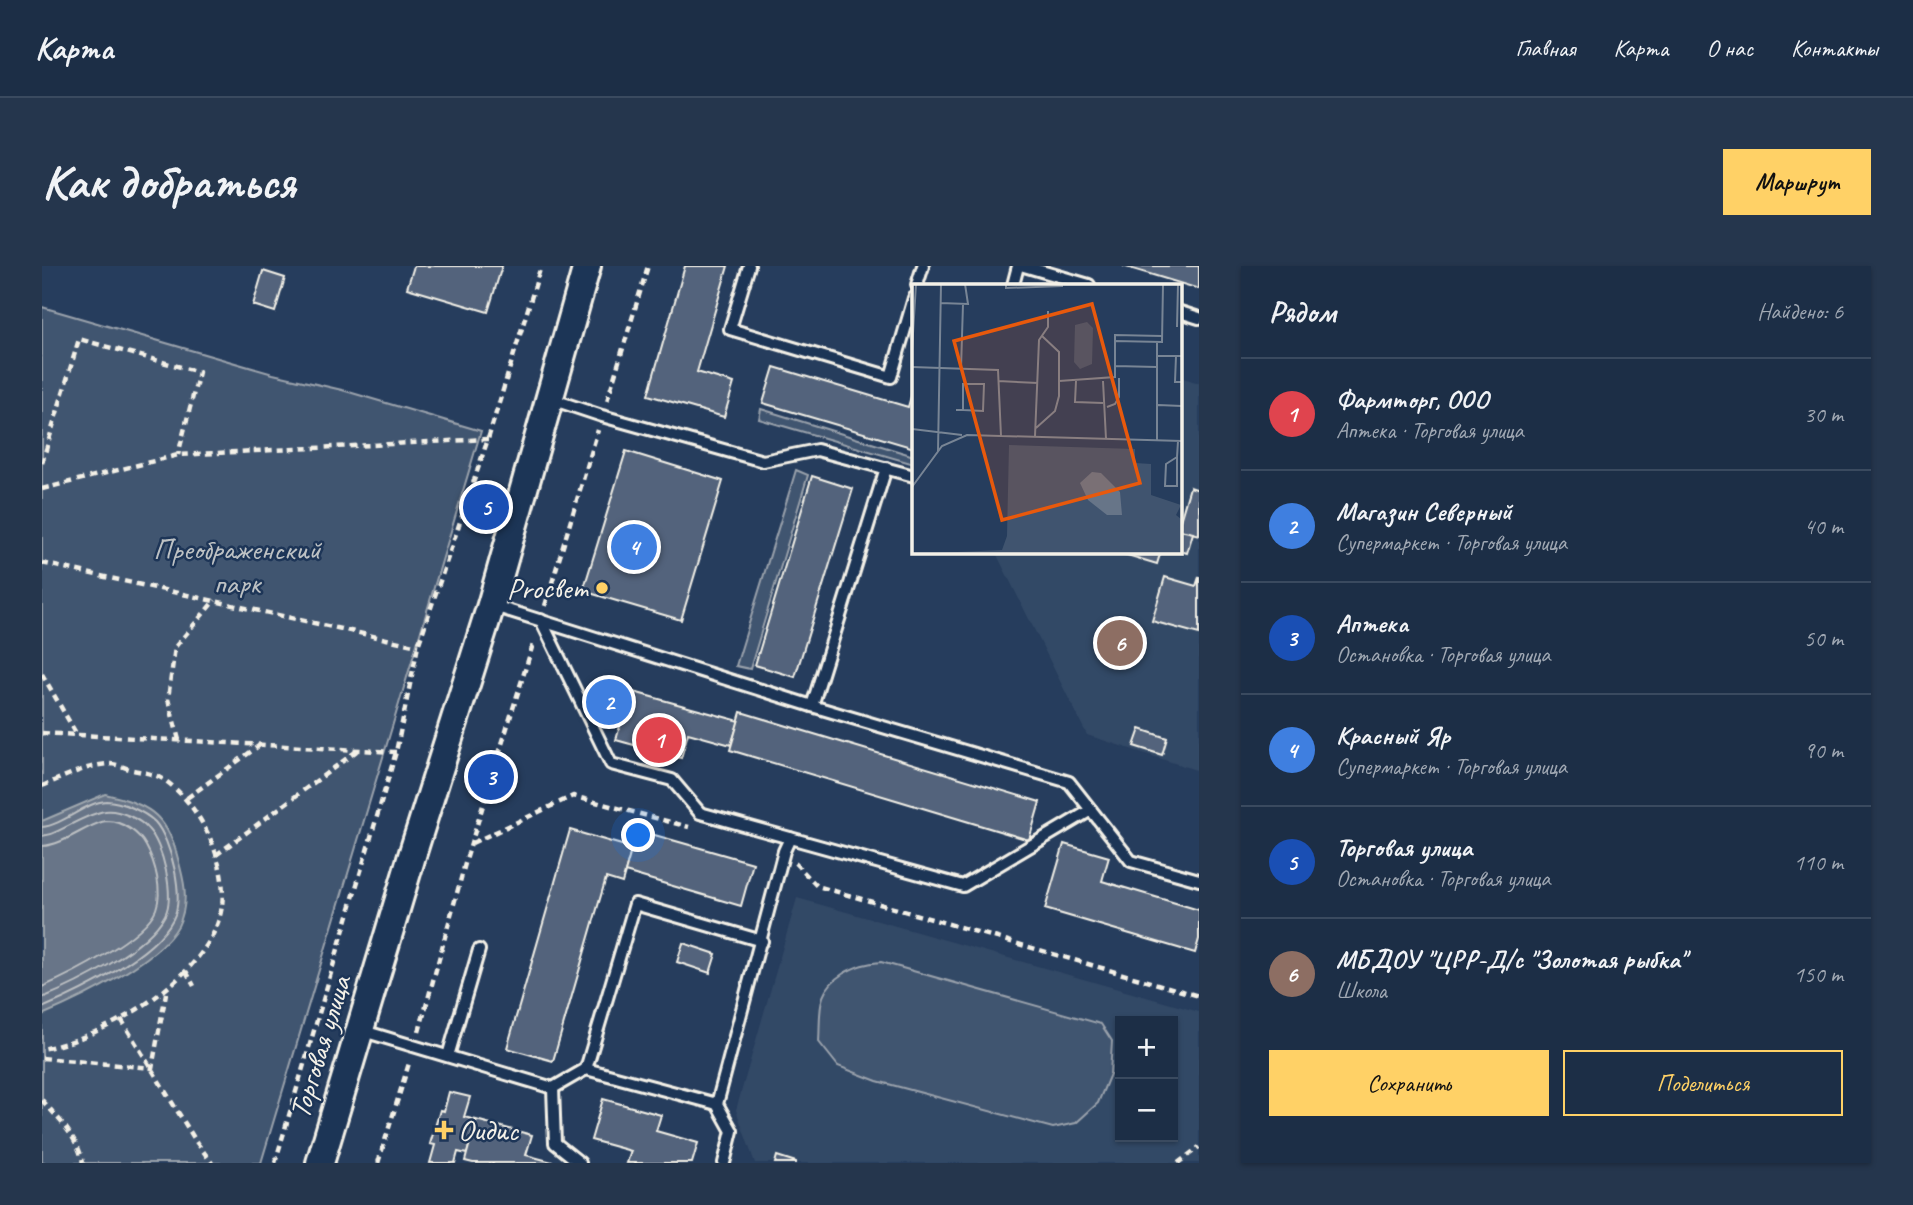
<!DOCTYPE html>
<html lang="ru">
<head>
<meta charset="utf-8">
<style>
  :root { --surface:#1c2e46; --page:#25364d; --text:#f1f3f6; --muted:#a0a8b3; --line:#3a4a5f; --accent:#ffd166 }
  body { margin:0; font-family:Caveat,sans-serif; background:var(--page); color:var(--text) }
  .controls { position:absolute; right:21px; bottom:21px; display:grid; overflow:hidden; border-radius:0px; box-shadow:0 2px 5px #0004 }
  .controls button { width:63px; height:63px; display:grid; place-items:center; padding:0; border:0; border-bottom:2px solid var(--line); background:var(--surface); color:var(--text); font:35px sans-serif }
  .you { position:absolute; left:597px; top:570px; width:24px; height:24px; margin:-18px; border:5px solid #fff; border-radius:50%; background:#1a73e8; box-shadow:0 0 0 10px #1a73e833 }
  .badge { display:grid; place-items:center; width:46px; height:46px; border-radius:50%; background:var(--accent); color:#fff; font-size:23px; font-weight:700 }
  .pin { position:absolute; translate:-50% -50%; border:4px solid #fff; box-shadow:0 2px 7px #0006 }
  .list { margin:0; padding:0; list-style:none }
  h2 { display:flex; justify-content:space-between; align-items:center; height:91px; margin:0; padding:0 28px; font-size:30px }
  h2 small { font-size:23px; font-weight:400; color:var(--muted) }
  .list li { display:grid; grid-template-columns:46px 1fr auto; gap:21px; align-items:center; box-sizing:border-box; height:112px; padding:0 28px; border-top:2px solid var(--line) }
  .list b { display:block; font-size:26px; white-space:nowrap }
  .list p { margin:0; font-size:23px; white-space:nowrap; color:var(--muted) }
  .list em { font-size:23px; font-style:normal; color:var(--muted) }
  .actions { display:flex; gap:14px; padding:21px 28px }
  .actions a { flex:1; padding:16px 0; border:2px solid var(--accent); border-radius:0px; text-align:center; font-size:24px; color:var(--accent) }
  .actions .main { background:var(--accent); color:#111 }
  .map { position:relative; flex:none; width:1157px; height:897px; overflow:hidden; border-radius:0px }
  header { display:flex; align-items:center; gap:42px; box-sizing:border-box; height:98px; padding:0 35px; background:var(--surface); border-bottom:2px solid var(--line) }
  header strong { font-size:33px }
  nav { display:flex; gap:38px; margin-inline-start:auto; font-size:24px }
  .intro { display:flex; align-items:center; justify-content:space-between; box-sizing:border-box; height:168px; padding:0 42px }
  h1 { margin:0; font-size:49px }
  .button { padding:18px 32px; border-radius:0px; background:var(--accent); color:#111; font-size:24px; font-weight:700 }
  main { display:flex; gap:42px; padding:0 42px }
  aside { flex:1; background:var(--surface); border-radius:0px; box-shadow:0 2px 5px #0004 }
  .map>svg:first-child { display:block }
  .built { fill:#334966; fill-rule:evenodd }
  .green { fill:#40546f; stroke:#9aa2ac; stroke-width:2 }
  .water { fill:#677588; stroke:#9fa7ae; stroke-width:2 }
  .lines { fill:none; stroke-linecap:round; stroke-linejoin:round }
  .shore { stroke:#bcbfc2; stroke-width:2 }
  .building { fill:#52647b; stroke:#f4f1e8; stroke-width:2 }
  .service-casing { stroke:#f4f1e8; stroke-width:16 }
  .tertiary-casing { stroke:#f4f1e8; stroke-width:32 }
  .path { stroke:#f4f1e8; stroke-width:4.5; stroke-dasharray:7 5; stroke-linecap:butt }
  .service { stroke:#1d3557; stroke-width:10 }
  .tertiary { stroke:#1d3557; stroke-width:26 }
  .poi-dot { fill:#ffd166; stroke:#1d3557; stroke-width:2.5 }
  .labels { text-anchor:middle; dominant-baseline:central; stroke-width:5; stroke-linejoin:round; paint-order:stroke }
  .park-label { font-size:30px; fill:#bec2c4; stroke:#1d3557 }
  .poi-label { font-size:30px; fill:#f4f1e8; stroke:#1d3557; text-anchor:end }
  .street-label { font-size:30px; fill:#f4f1e8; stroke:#1d3557 }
  .inset-road { fill:none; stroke:#788595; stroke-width:2 }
  .view { fill:#e8590c; fill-opacity:0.15; stroke:#e8590c; stroke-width:3.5 }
  .inset-edge { fill:none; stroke:#f4f1e8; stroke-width:3.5 }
</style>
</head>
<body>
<header>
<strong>Карта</strong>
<nav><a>Главная</a><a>Карта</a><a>О нас</a><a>Контакты</a></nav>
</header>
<div class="intro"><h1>Как добраться</h1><a class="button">Маршрут</a></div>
<main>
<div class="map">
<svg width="1157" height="897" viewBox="0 0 1157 897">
  <rect width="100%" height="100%" fill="#263d5d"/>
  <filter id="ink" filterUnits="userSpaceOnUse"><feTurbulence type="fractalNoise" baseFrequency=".0143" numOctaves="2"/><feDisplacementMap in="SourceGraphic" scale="14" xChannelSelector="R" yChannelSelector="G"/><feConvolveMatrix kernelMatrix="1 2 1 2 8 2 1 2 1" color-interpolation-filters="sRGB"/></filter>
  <g filter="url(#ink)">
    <!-- built -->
    <g class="built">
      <polygon points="1138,111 1157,117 1157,505 1045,469 953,285 1138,285"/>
      <path d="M755 632 1157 746V897H713L694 844ZM1078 755H1131V871H1078Z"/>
    </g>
    <!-- green -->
    <g class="green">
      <polygon points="0,41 231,108 300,124 439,165 219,897 0,897"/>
      <polygon points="719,143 872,190 872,198 717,153"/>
      <polygon points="754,204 766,209 708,403 694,400"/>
      <path d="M839 696 1059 758 1070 775 1068 808 1056 837 1034 857 1011 862 835 815 796 800 777 776C779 745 773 725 802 707 815 700 824 697 839 696Z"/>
    </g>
    <!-- water -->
    <path class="water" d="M63 528C103 537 124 547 135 589 141 611 147 630 139 653 127 691 36 734 0 749V555Z"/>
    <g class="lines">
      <!-- shore -->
      <g class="shore">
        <path d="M0 561C21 559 44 536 64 535 79 535 103 546 113 556 129 574 143 631 131 653 112 690 38 726 0 742"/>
        <path d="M0 570 9 568C24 562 47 547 63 545 76 543 98 553 106 563 121 578 133 630 123 649 105 683 35 718 0 732"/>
        <path d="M0 580C23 579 48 556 65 555 81 555 97 567 104 580 113 596 121 625 114 643 103 671 28 709 0 721"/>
      </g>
    </g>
    <!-- building -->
    <g class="building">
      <polygon points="372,0 460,0 446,46 365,22"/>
      <polygon points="643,0 686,0 655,106 692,117 682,151 606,129"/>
      <polygon points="1081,0 1157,0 1157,23"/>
      <polygon points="221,5 243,12 233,46 211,39"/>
      <polygon points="732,101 866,141 872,120 872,182 721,137"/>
      <polygon points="584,185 681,215 639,354 541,325"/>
      <polygon points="770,210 811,223 753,411 713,399"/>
      <polygon points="1148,221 1157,224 1157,269 1138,264 1138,255"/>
      <polygon points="1138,264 1151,267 1145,287 1138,285"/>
      <polygon points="1072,285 1119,285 1115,298"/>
      <polygon points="1123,311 1154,320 1157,311 1157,368 1110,355"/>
      <polygon points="558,416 588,425 579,454 550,446"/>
      <polygon points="588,425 697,455 689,479 646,467 639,492 574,474"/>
      <polygon points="699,446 998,536 987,574 688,484"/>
      <polygon points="1098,463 1125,472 1120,489 1092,480"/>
      <polygon points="528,564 590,582 580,617 564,612 511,795 465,782"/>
      <polygon points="595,564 711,597 699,640 583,606"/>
      <polygon points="1022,578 1067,591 1060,615 1157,644 1157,673 1153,687 1003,643"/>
      <polygon points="641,677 674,688 668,707 635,696"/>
      <polygon points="407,826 428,831 422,851 434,854 425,888 416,886 413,897 388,897 393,879 388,878 398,844 402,845"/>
      <polygon points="561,833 619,849 614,865 656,877 650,897 585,897 589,885 549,874"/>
      <polygon points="434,854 490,869 484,889 514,897 431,897 423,895"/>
      <polygon points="735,890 754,896 754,897 733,897"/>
    </g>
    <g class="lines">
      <!-- service casing -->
      <g class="service-casing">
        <g id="service">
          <polyline points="707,0 688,63 849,111 872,32"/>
          <polyline points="982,0 1047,19"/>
          <polyline points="875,19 881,0"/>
          <polyline points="971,19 976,0"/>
          <polyline points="1138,46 1157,52"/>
          <polyline points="509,133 560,150 721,195 775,184 872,210"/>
          <polyline points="449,339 770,440 1027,516 1089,595 1157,614"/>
          <polyline points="499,354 569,498 630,514 658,547 921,620 1049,544"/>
          <polyline points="770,440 844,202"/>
          <polyline points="318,764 511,822 544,803 675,838"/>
          <polyline points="406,790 437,684"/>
          <polyline points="544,803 593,638 720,675"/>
          <polyline points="511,822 513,877 538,897"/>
          <polyline points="682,897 690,865 675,838 742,585 748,572"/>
        </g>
      </g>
      <!-- tertiary casing -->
      <g class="tertiary-casing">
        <polyline id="tertiary" points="278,897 372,583 449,339 545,0"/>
      </g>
      <!-- path -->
      <g class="path">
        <polyline points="565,135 606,0"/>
        <polyline points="0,197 37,73 157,106 136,189"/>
        <polyline points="0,223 136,189 446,173"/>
        <polyline points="0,297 376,380"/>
        <polyline points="503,340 556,164"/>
        <polyline points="0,408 35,469"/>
        <polyline points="0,467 354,486"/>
        <polyline points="137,474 126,433 133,381 173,334"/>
        <path d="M0 520C20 512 43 500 65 498 73 497 83 502 91 504 100 506 113 508 121 513 160 539 192 606 177 653 158 716 61 772 0 783"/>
        <polyline points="145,532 218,479"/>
        <polyline points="430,577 531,530 647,561"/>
        <polyline points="174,589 316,484"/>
        <polyline points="753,597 775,620 1157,730"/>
        <polyline points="144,705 152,720"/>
        <polyline points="79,753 155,877 170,897"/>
        <polyline points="377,766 424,594 492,375"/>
        <polyline points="0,792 110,802 125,722"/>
        <path d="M0 834C17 853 36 872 41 897"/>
        <polyline points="233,897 354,486 376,380 446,173 499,0"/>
        <polyline points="336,897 368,794"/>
        <polyline points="1136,897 1157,881"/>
      </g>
      <!-- service -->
      <use href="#service" class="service"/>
      <!-- tertiary -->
      <use href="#tertiary" class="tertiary"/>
    </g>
  </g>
  <!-- markers -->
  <g class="poi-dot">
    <circle cx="560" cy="322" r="7"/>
    <path d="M398.5 853.5h7v7h7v7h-7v7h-7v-7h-7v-7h7z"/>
  </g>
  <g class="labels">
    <!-- park labels -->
    <g class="park-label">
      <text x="195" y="283">Преображенский<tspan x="195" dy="34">парк</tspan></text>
    </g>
    <!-- poi labels -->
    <g class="poi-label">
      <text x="546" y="322">Proсвет</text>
      <text x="416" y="864" text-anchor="start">Оидис</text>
    </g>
    <!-- street labels -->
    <g class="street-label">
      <text transform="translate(278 781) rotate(-73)">Торговая улица</text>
    </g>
  </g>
  <!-- overview -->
  <g transform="translate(870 18)">
    <rect width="270" height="270" fill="#263d5d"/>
    <path d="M175 38 181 44 180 80 168 85 162 78 163 41ZM97 161 223 165V179L239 180V211L269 221 264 231 269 235V269H23L90 266 95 252Z" fill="#40546f"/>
    <path d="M180 188 189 189 208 208 210 231H195L176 216 168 199Z" fill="#677588"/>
    <path class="inset-road" d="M94 0V4L151 2M28 19 56 20 53 0M265 43 266 0M203 57V51L250 52M245 58V157M0 66 4 0M245 72H270M264 72 263 98H270M203 82 245 83M0 83 86 86 89 152M49 85 51 20M86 97 126 99M147 97 203 93V57L250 58 251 0M164 97 163 118 191 119M191 97 194 155M246 121 270 122M195 123 203 120 207 113V94M44 126H51L71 127 72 100H51V126M124 144 143 127 147 112V68L130 52M0 145 50 151M123 152 127 56 136 43V27M26 167 29 0M265 173 254 180 253 202H265V173L266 157M0 203 30 162 55 151 270 157"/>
    <path class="view" d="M180 20 228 199 90 236 42 57Z"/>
    <rect width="270" height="270" class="inset-edge"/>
  </g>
</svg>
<div class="controls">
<button>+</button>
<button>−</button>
</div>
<div class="you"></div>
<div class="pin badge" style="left:617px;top:474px;background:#e0444e">1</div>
<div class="pin badge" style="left:567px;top:436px;background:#3f7fe0">2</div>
<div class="pin badge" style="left:449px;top:511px;background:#1a4fb4">3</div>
<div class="pin badge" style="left:592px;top:281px;background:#3f7fe0">4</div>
<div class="pin badge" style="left:444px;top:241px;background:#1a4fb4">5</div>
<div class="pin badge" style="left:1078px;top:377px;background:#8d6e63">6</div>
</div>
<aside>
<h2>Рядом<small>Найдено: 6</small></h2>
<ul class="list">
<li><span class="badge" style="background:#e0444e">1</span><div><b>Фармторг, ООО</b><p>Аптека · Торговая улица</p></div><em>30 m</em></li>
<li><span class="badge" style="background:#3f7fe0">2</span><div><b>Магазин Северный</b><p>Супермаркет · Торговая улица</p></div><em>40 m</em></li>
<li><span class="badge" style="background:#1a4fb4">3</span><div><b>Аптека</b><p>Остановка · Торговая улица</p></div><em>50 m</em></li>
<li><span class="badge" style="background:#3f7fe0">4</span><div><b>Красный Яр</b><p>Супермаркет · Торговая улица</p></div><em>90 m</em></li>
<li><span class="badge" style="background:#1a4fb4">5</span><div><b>Торговая улица</b><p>Остановка · Торговая улица</p></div><em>110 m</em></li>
<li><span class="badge" style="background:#8d6e63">6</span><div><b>МБДОУ &quot;ЦРР-Д/с &quot;Золотая рыбка&quot;</b><p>Школа</p></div><em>150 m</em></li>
</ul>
<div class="actions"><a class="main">Сохранить</a><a>Поделиться</a></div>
</aside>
</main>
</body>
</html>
